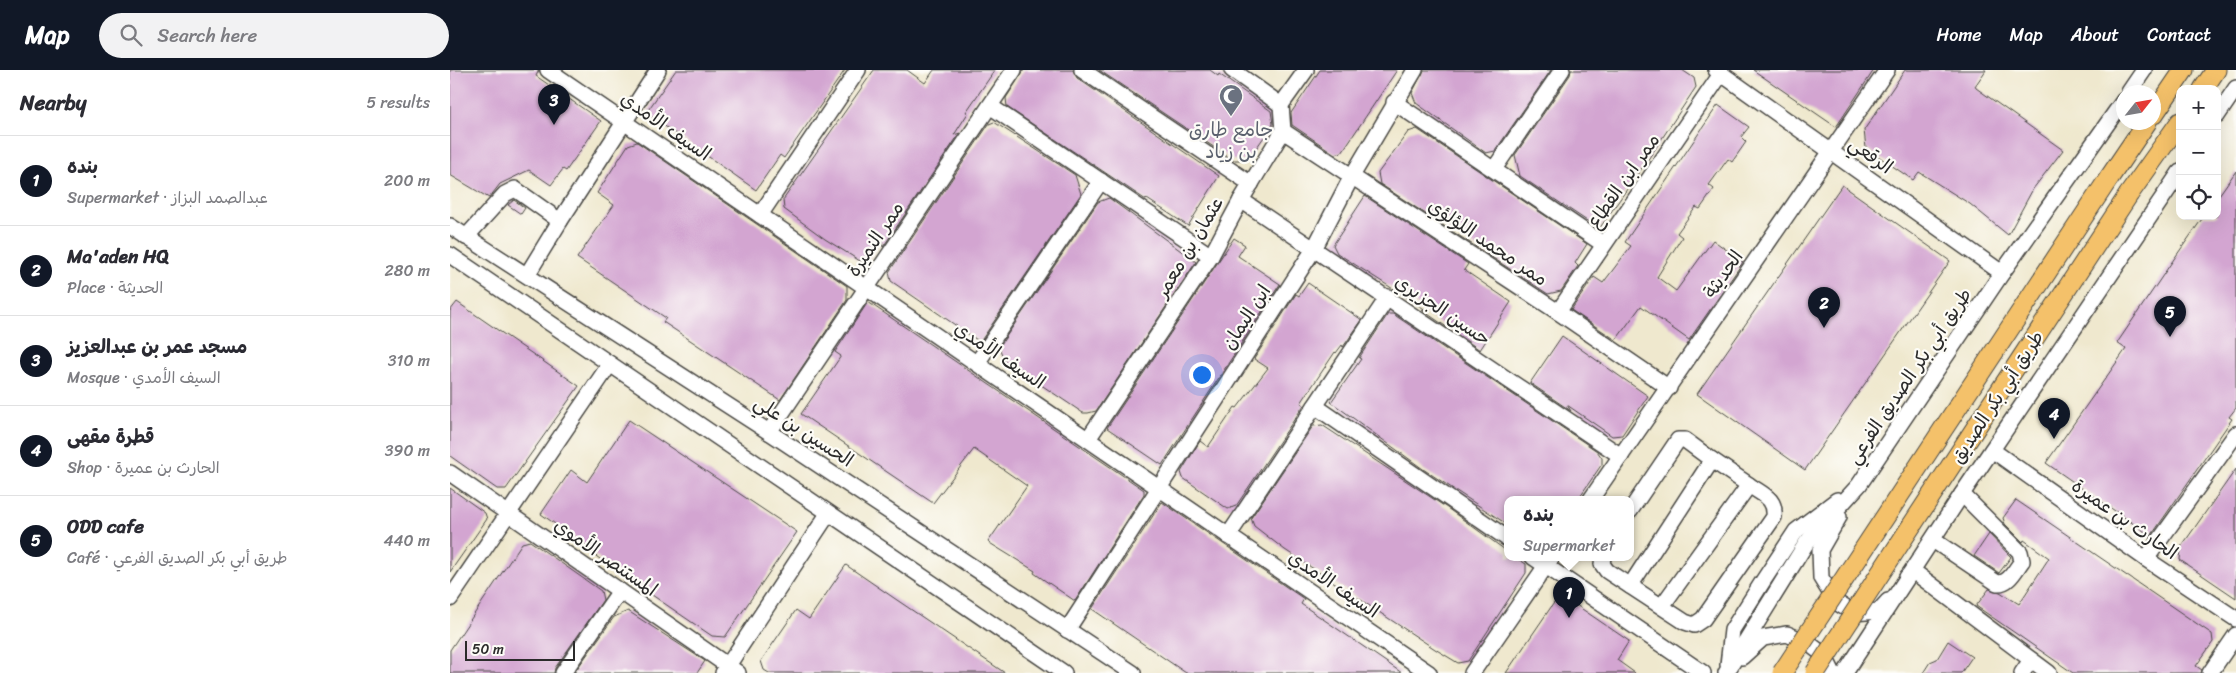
<!DOCTYPE html>
<html lang="en">
<head>
<meta charset="utf-8">
<style>
  :root { --surface:#fff; --page:#f2f2f3; --text:#2b2b33; --muted:#7c7c81; --line:#e1e1e2; --accent:#111827 }
  body { margin:0; font-family:Sriracha,"Playpen Sans Arabic",sans-serif; background:var(--page); color:var(--text) }
  .controls { position:absolute; right:15px; top:15px; display:grid; overflow:hidden; border-radius:10px; box-shadow:0 5px 20px #0002 }
  .controls button { width:45px; height:45px; display:grid; place-items:center; padding:0; border:0; border-bottom:1px solid var(--line); background:var(--surface); color:var(--text); font:25px sans-serif }
  .compass { position:absolute; left:1666px; top:15px; width:45px; height:45px; border-radius:50%; background:var(--surface); box-shadow:0 5px 20px #0002; rotate:59deg }
  .scale { position:absolute; left:15px; bottom:12px; width:110px; box-sizing:border-box; padding-left:5px; border:2px solid #2b2b2b; border-top:0; font-size:14px; line-height:18px; white-space:nowrap; color:#2b2b2b; -webkit-text-stroke:4px #fdfcf7; paint-order:stroke }
  .you { position:absolute; left:751px; top:304px; width:18px; height:18px; margin:-12px; border:4px solid #fff; border-radius:50%; background:#1a73e8; box-shadow:0 0 0 8px #1a73e833 }
  .badge { display:grid; place-items:center; width:32px; height:32px; border-radius:50%; background:var(--accent); color:#fff; font-size:16px; font-weight:700 }
  .pin { position:absolute; translate:-50% -41px; filter:drop-shadow(0 1px 2px #0008) }
  .pin::after { content:''; position:absolute; top:26px; width:18px; height:15px; background:inherit; clip-path:polygon(0 0,100% 0,50% 100%) }
  .popup { position:absolute; left:1054px; top:426px; width:130px; height:65px; box-sizing:border-box; display:grid; place-content:center; border-radius:10px; background:var(--surface); filter:drop-shadow(0 1px 4px #0005); font-size:16px; white-space:nowrap; color:var(--muted) }
  .popup b { font-size:19px; color:var(--text) }
  .popup::after { content:''; position:absolute; left:50%; top:100%; margin-left:-10px; border:10px solid transparent; border-top-color:var(--surface) }
  .list { margin:0; padding:0; list-style:none }
  h2 { display:flex; justify-content:space-between; align-items:center; height:65px; margin:0; padding:0 20px; font-size:21px }
  h2 small { font-size:16px; font-weight:400; color:var(--muted) }
  .list li { display:grid; grid-template-columns:32px 1fr auto; gap:15px; align-items:center; box-sizing:border-box; height:90px; padding:0 20px; border-top:1px solid var(--line) }
  .list b { display:block; font-size:19px; white-space:nowrap }
  .list p { margin:0; font-size:16px; white-space:nowrap; color:var(--muted) }
  .list em { font-size:16px; font-style:normal; color:var(--muted) }
  .icon { flex:none; width:28px; height:28px; fill:none; stroke:currentColor; stroke-width:2; stroke-linecap:round; stroke-linejoin:round }
  .map { position:relative; flex:none; width:1786px; height:603px; overflow:hidden }
  header { display:flex; align-items:center; gap:30px; box-sizing:border-box; height:70px; padding:0 25px; background:var(--accent); color:#fff }
  header strong { font-size:24px }
  nav { display:flex; gap:28px; margin-inline-start:auto; font-size:18px }
  .search { width:350px; height:45px; background:var(--page); display:flex; align-items:center; gap:12px; box-sizing:border-box; padding:0 18px; border-radius:28px; color:var(--muted); font-size:19px }
  main { display:flex }
  aside { flex:1; background:var(--surface) }
  .map>svg:first-child { display:block }
  .building { fill:#d3a5d1 }
  .lines { fill:none; stroke-linecap:round; stroke-linejoin:round }
  .minor-casing { stroke:#484743; stroke-width:18 }
  .major-casing { stroke:#484743; stroke-width:21 }
  .minor { stroke:#fff; stroke-width:15 }
  .major { stroke:#f4c16a; stroke-width:19 }
  .major-bridge-casing { stroke:#484743; stroke-width:21; stroke-linecap:butt }
  .major-bridge { stroke:#f4c16a; stroke-width:19 }
  .labels { text-anchor:middle; dominant-baseline:central; stroke-width:4.5; stroke-linejoin:round; paint-order:stroke }
  .street-label { font-size:19px; fill:#2b2b2b; stroke:#fdfcf7 }
  .worship-label { font-size:19px; fill:#5b616d; stroke:#fdfcf7 }
</style>
</head>
<body>
<header>
<strong>Map</strong>
<div class="search"><svg class="icon" aria-label="search" viewBox="0 0 24 24"><circle cx="10" cy="10" r="6"/><path d="M15 15l6 6"/></svg>Search here</div>
<nav><a>Home</a><a>Map</a><a>About</a><a>Contact</a></nav>
</header>
<main>
<aside>
<h2>Nearby<small>5 results</small></h2>
<ul class="list">
<li><span class="badge">1</span><div><b>بنده</b><p>Supermarket · عبدالصمد البزاز</p></div><em>200 m</em></li>
<li><span class="badge">2</span><div><b>Ma'aden HQ</b><p>Place · الحديثة</p></div><em>280 m</em></li>
<li><span class="badge">3</span><div><b>مسجد عمر بن عبدالعزيز</b><p>Mosque · السيف الأمدي</p></div><em>310 m</em></li>
<li><span class="badge">4</span><div><b>قطرة مقهى</b><p>Shop · الحارث بن عميرة</p></div><em>390 m</em></li>
<li><span class="badge">5</span><div><b>ODD cafe</b><p>Café · طريق أبي بكر الصديق الفرعي</p></div><em>440 m</em></li>
</ul>
</aside>
<div class="map">
<svg width="1786" height="603" viewBox="0 0 1786 603">
  <rect width="100%" height="100%" fill="#fdfcf7"/>
  <filter id="ink" filterUnits="userSpaceOnUse"><feTurbulence type="fractalNoise" baseFrequency=".02" numOctaves="2"/><feDisplacementMap in="SourceGraphic" scale="10" xChannelSelector="R" yChannelSelector="G"/><feConvolveMatrix kernelMatrix="1 2 1 2 8 2 1 2 1" color-interpolation-filters="sRGB"/></filter>
  <filter id="wash" filterUnits="userSpaceOnUse"><feTurbulence type="fractalNoise" baseFrequency=".0096" numOctaves="4" result="noise"/><feDisplacementMap in="SourceGraphic" scale="20" xChannelSelector="R" yChannelSelector="G"/><feGaussianBlur stdDeviation="1.12" result="paint"/><feColorMatrix in="noise" values="0 0 0 0 0 0 0 0 0 0 0 0 0 0 0 0 0 1.4 0 .05"/><feComposite in="paint" operator="in"/></filter>
  <g filter="url(#wash)">
    <rect width="100%" height="100%" fill="#efe8ce"/>
    <g id="blocks">
      <!-- building -->
      <g class="building">
        <polygon points="0,0 89,0 86,6 151,51 116,101 113,99 101,115 79,100 50,114 39,128 0,105"/>
        <polygon points="226,0 395,0 334,88 330,85 306,120 196,43"/>
        <polygon points="424,0 457,0 475,13 484,0 545,0 516,42 518,43 504,65 510,63 433,177 431,170 419,188 410,191 375,169 334,139 333,130"/>
        <polygon points="574,0 623,0 627,8 769,106 738,156 697,129 696,130 557,37 556,28"/>
        <polygon points="649,0 760,0 768,6 769,4 821,41 823,54 798,90 783,90"/>
        <polygon points="870,0 947,0 892,82 885,84 842,55 841,43"/>
        <polygon points="974,0 1101,0 1045,81 1036,83 966,33 962,23"/>
        <polygon points="1121,0 1232,0 1244,8 1246,17 1199,88 1149,159 1070,106 1065,85 1120,5"/>
        <polygon points="1303,0 1424,0 1386,57"/>
        <polygon points="1455,0 1536,0 1525,16 1526,18 1613,80 1583,119 1558,165 1520,134 1469,102 1463,110 1416,78 1414,60"/>
        <polygon points="1268,35 1299,57 1291,67 1296,72 1282,92 1278,89 1259,115 1264,119 1250,139 1246,137 1227,163 1232,167 1207,207 1226,221 1263,170 1293,192 1239,270 1191,236 1166,270 1121,240 1144,207 1153,213 1181,176 1175,172"/>
        <polygon points="544,52 625,105 631,124 530,272 441,211 439,202 539,54"/>
        <polygon points="967,59 1137,174 1125,193 1128,196 1111,221 1098,224 930,114 928,103 958,62"/>
        <polygon points="187,72 397,216 397,230 330,330 213,252 216,248 127,188 164,135 147,123 178,75"/>
        <polygon points="1786,101 1786,338 1779,347 1782,349 1701,466 1596,393 1676,279 1667,273 1726,186 1754,146 1767,146 1767,128"/>
        <polygon points="1392,115 1500,191 1355,400 1247,324"/>
        <polygon points="915,126 1018,194 1014,200 1061,232 1030,280 972,240 976,240 887,183 883,175"/>
        <polygon points="659,128 746,192 646,341 638,343 633,343 554,290 549,277 648,132"/>
        <polygon points="64,130 75,138 71,144 58,135"/>
        <polygon points="784,168 795,175 788,186 830,214 712,395 657,358"/>
        <polygon points="858,213 912,250 893,277 892,275 886,283 885,282 851,333 854,335 786,436 778,439 733,408 731,402 750,371 758,377 785,337 787,338 818,298 804,289 846,224 849,226"/>
        <polygon points="7,232 129,316 56,419 47,419 0,386 0,241"/>
        <polygon points="418,232 694,420 694,424 625,531 584,503 585,501 538,472 577,416 524,379 483,433 351,344 391,286 385,282"/>
        <polygon points="938,244 943,244 1147,381 1152,388 1152,394 1128,429 1058,429 1058,455 973,399 881,332 911,289 909,288"/>
        <polygon points="1112,266 1198,326 1172,365 1162,366 1117,335 1121,341 1080,313"/>
        <polygon points="179,350 347,462 275,567 262,566 164,499 143,484 145,482 91,444 121,400 137,412"/>
        <polygon points="872,355 997,438 1058,482 1058,487 1065,487 1076,494 1076,503 1018,591 1008,593 985,579 835,480 804,456 801,448 863,356"/>
        <polygon points="1786,399 1786,528 1730,490 1731,477"/>
        <polygon points="0,418 35,443 37,449 0,502"/>
        <polygon points="1566,430 1762,564 1763,572 1746,596 1752,600 1751,603 1623,603 1526,536 1539,519 1550,522 1569,534 1599,488 1574,470 1573,472 1555,454 1553,448"/>
        <polygon points="712,432 854,529 851,534 952,603 736,603 642,539"/>
        <polygon points="1539,464 1561,487 1549,503 1524,486"/>
        <polygon points="80,471 151,521 153,530 105,598 104,603 0,603 0,580 72,473"/>
        <polygon points="396,495 444,528 555,603 319,603 314,600 311,591 346,540 359,549"/>
        <polygon points="1110,524 1179,571 1167,590 1185,603 1056,603"/>
        <polygon points="178,541 255,591 247,603 124,603 164,547"/>
        <polygon points="1498,571 1522,587 1511,603 1473,603 1480,592 1487,589"/>
      </g>
    </g>
  </g>
  <g filter="url(#ink)">
    <use href="#blocks" fill-opacity="0" stroke="#484743" stroke-width="1"/>
    <g class="lines">
      <!-- minor casing -->
      <g class="minor-casing">
        <g id="minor">
          <polyline points="98,0 979,603"/>
          <polyline points="632,0 801,114"/>
          <polyline points="782,0 831,35"/>
          <polyline points="1266,0 1552,203"/>
          <polyline points="1679,22 1694,0"/>
          <polyline points="944,32 1153,174"/>
          <polyline points="540,36 761,186"/>
          <polyline points="1767,46 1786,18"/>
          <polyline points="833,61 1108,242 1219,318"/>
          <polyline points="1044,99 1112,0"/>
          <polyline points="791,130 1171,386"/>
          <polyline points="310,145 408,0"/>
          <polyline points="0,156 319,362 683,603"/>
          <polyline points="16,167 55,124 65,119 110,151"/>
          <polyline points="0,185 614,603"/>
          <polyline points="77,205 110,151 208,0"/>
          <polyline points="1108,242 1271,4"/>
          <polyline points="527,293 651,111"/>
          <polyline points="865,336 1058,469"/>
          <polyline points="319,362 564,0"/>
          <polyline points="638,369 761,186 791,130 833,61 831,35 856,0"/>
          <polyline points="1542,380 1696,489 1786,549"/>
          <polyline points="0,403 288,603"/>
          <polyline points="1141,429 1437,0"/>
          <polyline points="1180,441 1228,370 1235,370 1262,390"/>
          <polyline points="1389,447 1370,480 1371,508 1386,532 1403,543 1429,541 1438,531"/>
          <polyline points="778,466 938,227"/>
          <path d="M1483 470 1547 513C1559 514 1565 500 1572 491L1570 482 1512 424"/>
          <polyline points="1083,487 1253,603"/>
          <path d="M1153 487 1152 494 1157 501 1235 552 1244 555 1253 549 1324 447C1326 428 1313 425 1299 415"/>
          <polyline points="1696,489 1786,364"/>
          <polyline points="1457,507 1463,501 1599,603"/>
          <polyline points="1180,516 1262,390 1299,415 1212,536"/>
          <polyline points="0,529 160,294"/>
          <polyline points="617,560 864,179 902,106 965,0"/>
          <polyline points="1292,587 1313,568 1337,564 1358,573 1374,585 1383,603"/>
          <polyline points="1278,595 1282,560 1313,511 1346,461 1387,430"/>
          <polyline points="113,603 170,521"/>
          <polyline points="273,603 378,444"/>
          <polyline points="1022,603 1102,487"/>
          <polyline points="1276,603 1357,472 1409,415 1552,203 1674,30"/>
          <polyline points="1395,603 1512,424 1730,102"/>
          <polyline points="1572,603 1581,590"/>
          <polyline points="1760,603 1786,565"/>
        </g>
      </g>
      <!-- major casing -->
      <g class="major-casing">
        <g id="major">
          <polyline points="1753,19 1766,0"/>
          <polyline points="1704,44 1734,0"/>
          <polyline points="1659,108 1697,52"/>
          <polyline points="1679,124 1730,52"/>
        </g>
      </g>
      <!-- minor -->
      <use href="#minor" class="minor"/>
      <!-- major -->
      <use href="#major" class="major"/>
      <!-- major-bridge casing -->
      <g class="major-bridge-casing">
        <g id="major-bridge">
          <polyline points="1332,603 1659,108"/>
          <polyline points="1365,603 1679,124"/>
        </g>
      </g>
      <!-- major-bridge -->
      <use href="#major-bridge" class="major-bridge"/>
    </g>
  </g>
  <!-- icons -->
  <defs>
    <g id="mosque-pin" transform="scale(1.25)"><path d="M0 17L-7.5 6A9.5 9.5 0 1 1 7.5 6Z" fill="#6b7280" stroke="#fdfcf7"/><path d="M3.5-4.9A6 6 0 1 0 3.5 4.9A5 5 0 1 1 3.5-4.9Z" fill="#fff"/></g>
  </defs>
  <g fill-rule="evenodd">
    <use href="#mosque-pin" x="781" y="26"/>
  </g>
  <g class="labels">
    <!-- street labels -->
    <g class="street-label">
      <text transform="translate(216 56) rotate(35)">السيف الأمدي</text>
      <text transform="translate(1421 85) rotate(36)">الرقعي</text>
      <text transform="translate(1173 111) rotate(-55)">ممر ابن القطاع</text>
      <text transform="translate(425 169) rotate(-56)">ممر النميرة</text>
      <text transform="translate(1038 172) rotate(34)">ممر محمد اللؤلؤي</text>
      <text transform="translate(739 177) rotate(-59)">عثمان بن معمر</text>
      <text transform="translate(1273 204) rotate(-55)">الحديثة</text>
      <text transform="translate(993 240) rotate(34)">حسين الجزيري</text>
      <text transform="translate(796 247) rotate(-57)">ابن اليمان</text>
      <text transform="translate(550 285) rotate(34)">السيف الأمدي</text>
      <text transform="translate(1459 306) rotate(-56)">طريق أبي بكر الصديق الفرعي</text>
      <text transform="translate(1547 327) rotate(-57)">طريق أبي بكر الصديق</text>
      <text transform="translate(354 361) rotate(33)">الحسين بن علي</text>
      <text transform="translate(1675 449) rotate(35)">الحارث بن عميرة</text>
      <text transform="translate(156 487) rotate(35)">المستنصر الأموي</text>
      <text transform="translate(884 514) rotate(34)">السيف الأمدي</text>
    </g>
    <!-- worship labels -->
    <g class="worship-label">
      <text x="781" y="59">جامع طارق<tspan x="781" dy="22">بن زياد</tspan></text>
    </g>
  </g>
</svg>
<div class="controls">
<button>+</button>
<button>−</button>
<button><svg class="icon" aria-label="locate" viewBox="0 0 24 24"><circle cx="12" cy="12" r="6"/><path d="M12 2v4M12 18v4M2 12h4M18 12h4"/></svg></button>
</div>
<svg class="compass" viewBox="-18 -18 36 36"><path d="M0-13l5 13h-10z" fill="#e53935"/><path d="M0 13l5-13h-10z" fill="#7c7c81"/></svg>
<div class="scale">50 m</div>
<div class="you"></div>
<div class="pin badge" style="left:1119px;top:548px">1</div>
<div class="popup"><b>بنده</b>Supermarket</div>
<div class="pin badge" style="left:1374px;top:258px">2</div>
<div class="pin badge" style="left:104px;top:55px">3</div>
<div class="pin badge" style="left:1604px;top:369px">4</div>
<div class="pin badge" style="left:1720px;top:267px">5</div>
</div>
</main>
</body>
</html>
